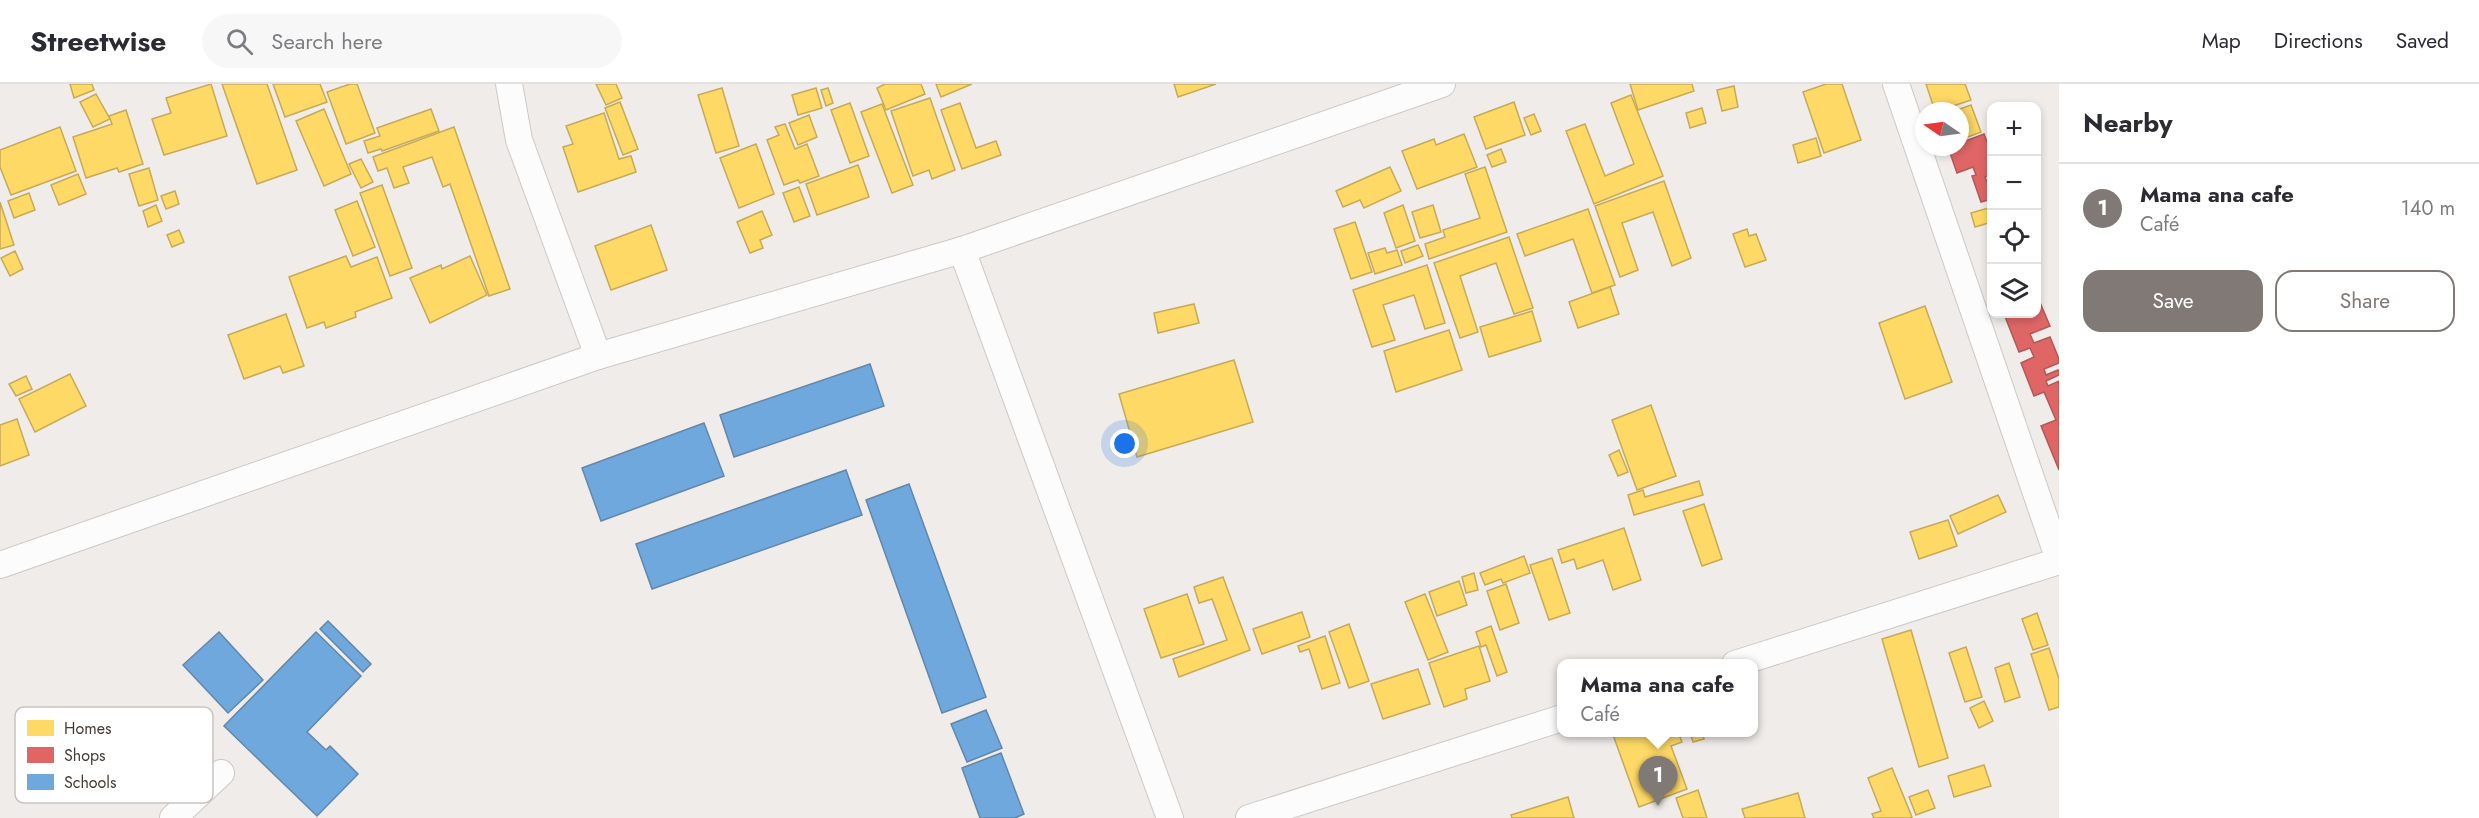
<!DOCTYPE html>
<html lang="en">
<head>
<meta charset="utf-8">
<style>
  :root { --surface:#fff; --page:#f7f7f7; --text:#2b2b33; --muted:#7c7c81; --line:#e1e1e2; --accent:#807975 }
  body { margin:0; font-family:Jost,sans-serif; background:var(--page); color:var(--text) }
  .controls { position:absolute; right:18px; top:18px; display:grid; overflow:hidden; border-radius:12px; box-shadow:0 3px 9px #0003 }
  .controls button { width:54px; height:54px; display:grid; place-items:center; padding:0; border:0; border-bottom:2px solid var(--line); background:var(--surface); color:var(--text); font:30px sans-serif }
  .compass { position:absolute; left:1915px; top:18px; width:54px; height:54px; border-radius:50%; background:var(--surface); box-shadow:0 3px 9px #0003; rotate:283deg }
  .you { position:absolute; left:1125px; top:360px; width:21px; height:21px; margin:-15px; border:4px solid #fff; border-radius:50%; background:#1a73e8; box-shadow:0 0 0 9px #1a73e833 }
  .badge { display:grid; place-items:center; width:39px; height:39px; border-radius:50%; background:var(--accent); color:#fff; font-size:20px; font-weight:700 }
  .pin { position:absolute; translate:-50% -50px; filter:drop-shadow(0 2px 3px #0008) }
  .pin::after { content:''; position:absolute; top:32px; width:21px; height:18px; background:inherit; clip-path:polygon(0 0,100% 0,50% 100%) }
  .popup { position:absolute; left:1557px; top:575px; width:201px; height:78px; box-sizing:border-box; display:grid; place-content:center; border-radius:12px; background:var(--surface); filter:drop-shadow(0 2px 4px #0005); font-size:20px; white-space:nowrap; color:var(--muted) }
  .popup b { font-size:22px; color:var(--text) }
  .popup::after { content:''; position:absolute; left:50%; top:100%; margin-left:-12px; border:12px solid transparent; border-top-color:var(--surface) }
  .list { margin:0; padding:0; list-style:none }
  h2 { display:flex; justify-content:space-between; align-items:center; height:78px; margin:0; padding:0 24px; font-size:26px }
  h2 small { font-size:20px; font-weight:400; color:var(--muted) }
  .list li { display:grid; grid-template-columns:39px 1fr auto; gap:18px; align-items:center; box-sizing:border-box; height:90px; padding:0 24px; border-top:2px solid var(--line) }
  .list b { display:block; font-size:22px; white-space:nowrap }
  .list p { margin:0; font-size:20px; white-space:nowrap; color:var(--muted) }
  .list em { font-size:20px; font-style:normal; color:var(--muted) }
  .actions { display:flex; gap:12px; padding:18px 24px }
  .actions a { flex:1; padding:14px 0; border:2px solid var(--accent); border-radius:18px; text-align:center; font-size:21px; color:var(--accent) }
  .actions .main { background:var(--accent); color:#fff }
  .icon { flex:none; width:33px; height:33px; fill:none; stroke:currentColor; stroke-width:2; stroke-linecap:round; stroke-linejoin:round }
  .map { position:relative; flex:none; width:2059px; height:734px; overflow:hidden }
  header { display:flex; align-items:center; gap:36px; box-sizing:border-box; height:84px; padding:0 30px; background:var(--surface); border-bottom:2px solid var(--line) }
  header strong { font-size:28px }
  nav { display:flex; gap:33px; margin-inline-start:auto; font-size:21px }
  .search { width:420px; height:54px; background:var(--page); display:flex; align-items:center; gap:15px; box-sizing:border-box; padding:0 21px; border-radius:33px; color:var(--muted); font-size:22px }
  main { display:flex }
  aside { flex:1; background:var(--surface) }
  .map>svg:first-child { display:block }
  .homes { fill:#ffd966; stroke:#c7aa58; stroke-width:1.5 }
  .shops { fill:#e06666; stroke:#b15958; stroke-width:1.5 }
  .schools { fill:#6fa8dc; stroke:#6287aa; stroke-width:1.5 }
  .lines { fill:none; stroke-linecap:round; stroke-linejoin:round }
  .minor-casing { stroke:#ccc8c5; stroke-width:28 }
  .minor { stroke:#fdfcfc; stroke-width:26 }
  .key { fill:#fff; stroke:#c7c4c3; stroke-width:1.5 }
  .key-label { font-size:16px; fill:#443b36 }
</style>
</head>
<body>
<header>
<strong>Streetwise</strong>
<div class="search"><svg class="icon" aria-label="search" viewBox="0 0 24 24"><circle cx="10" cy="10" r="6"/><path d="M15 15l6 6"/></svg>Search here</div>
<nav><a>Map</a><a>Directions</a><a>Saved</a></nav>
</header>
<main>
<div class="map">
<svg width="2059" height="734" viewBox="0 0 2059 734">
  <rect width="100%" height="100%" fill="#efece9"/>
  <!-- homes -->
  <g class="homes">
    <polygon points="70,0 92,0 94,6 74,14"/>
    <polygon points="211,0 227,52 164,71 152,35 171,29 166,14"/>
    <polygon points="222,0 267,0 297,86 257,100"/>
    <polygon points="273,0 320,0 327,18 285,33"/>
    <polygon points="350,0 357,0 375,49 346,60 327,8"/>
    <polygon points="596,0 616,0 622,14 606,21"/>
    <polygon points="885,0 921,0 925,10 886,26 877,4"/>
    <polygon points="936,0 972,0 941,13"/>
    <polygon points="1174,0 1216,0 1178,13"/>
    <polygon points="1630,0 1692,0 1694,7 1638,26"/>
    <polygon points="1826,0 1842,0 1861,56 1824,69 1803,8"/>
    <polygon points="1926,0 1965,0 1971,16 1953,22 1955,27 1971,21 1981,48 1960,56 1960,27 1935,27"/>
    <polygon points="1734,2 1738,23 1722,27 1717,6"/>
    <polygon points="722,4 739,62 716,69 698,11"/>
    <polygon points="816,4 822,24 798,31 792,11"/>
    <polygon points="828,4 833,19 826,22 821,6"/>
    <polygon points="96,10 110,35 93,43 80,18"/>
    <polygon points="1631,11 1663,92 1594,120 1566,47 1585,40 1605,92 1634,80 1611,19"/>
    <polygon points="930,14 955,86 932,95 929,86 913,92 891,27"/>
    <polygon points="620,18 638,65 623,71 605,24"/>
    <polygon points="1514,18 1525,51 1486,65 1474,33"/>
    <polygon points="850,19 869,72 850,79 831,26"/>
    <polygon points="960,19 976,64 996,57 1001,71 962,85 941,26"/>
    <polygon points="882,20 913,101 892,109 861,28"/>
    <polygon points="1702,24 1706,39 1690,44 1686,29"/>
    <polygon points="324,25 351,90 324,102 296,37"/>
    <polygon points="431,25 439,47 382,67 381,65 368,69 364,57 380,52 377,44"/>
    <polygon points="126,26 143,80 119,88 117,84 86,94 73,53 112,40 109,32"/>
    <polygon points="604,29 619,75 631,72 636,88 578,108 563,63 573,60 566,42"/>
    <polygon points="1534,30 1541,47 1531,51 1524,34"/>
    <polygon points="809,31 817,53 798,61 789,39"/>
    <polygon points="785,40 795,65 807,60 819,92 800,99 798,96 784,101 767,56 779,51 775,43"/>
    <polygon points="60,43 76,87 11,111 0,83 0,66"/>
    <polygon points="454,43 510,205 489,212 450,100 443,103 432,73 403,83 409,99 394,104 387,84 378,87 373,73"/>
    <polygon points="1464,50 1477,83 1417,105 1402,67 1434,55 1436,61"/>
    <polygon points="1816,54 1821,72 1798,79 1793,61"/>
    <polygon points="756,60 774,110 739,124 720,74"/>
    <polygon points="1501,65 1506,78 1492,83 1487,71"/>
    <polygon points="361,75 373,98 361,104 349,80"/>
    <polygon points="858,81 869,113 817,131 806,100"/>
    <polygon points="1390,83 1401,107 1364,124 1360,116 1343,123 1336,107"/>
    <polygon points="1485,83 1507,148 1429,175 1425,160 1445,153 1443,146 1480,134 1465,90"/>
    <polygon points="149,84 158,116 139,122 129,90"/>
    <polygon points="78,90 86,110 59,121 51,101"/>
    <polygon points="1664,97 1691,174 1672,182 1653,128 1622,139 1638,186 1620,193 1595,122"/>
    <polygon points="382,101 412,184 390,192 360,109"/>
    <polygon points="799,103 810,132 794,138 783,109"/>
    <polygon points="175,107 179,120 166,125 161,112"/>
    <polygon points="29,109 35,126 14,134 8,117"/>
    <polygon points="357,117 375,163 353,172 335,126"/>
    <polygon points="0,118 14,161 0,165"/>
    <polygon points="156,121 162,137 148,143 143,127"/>
    <polygon points="1403,121 1415,157 1396,164 1384,129"/>
    <polygon points="1433,121 1441,148 1420,154 1412,128"/>
    <polygon points="1992,123 1992,138 1975,143 1971,129"/>
    <polygon points="1588,125 1615,201 1592,209 1573,155 1525,172 1517,150"/>
    <polygon points="762,127 772,151 760,156 763,164 750,169 737,138"/>
    <polygon points="1355,138 1372,188 1351,195 1334,145"/>
    <polygon points="651,141 667,186 611,206 595,162"/>
    <polygon points="1747,145 1749,152 1756,150 1766,176 1745,183 1733,150"/>
    <polygon points="179,146 184,158 172,163 167,151"/>
    <polygon points="1509,153 1533,224 1514,230 1496,179 1460,192 1478,248 1460,254 1434,179"/>
    <polygon points="1418,161 1423,172 1405,179 1401,167"/>
    <polygon points="1385,164 1387,169 1397,166 1402,181 1375,190 1368,169"/>
    <polygon points="15,167 23,185 10,192 1,174"/>
    <polygon points="346,172 351,183 377,173 392,214 355,228 356,233 326,244 324,238 307,244 289,193"/>
    <polygon points="470,172 487,211 430,239 410,194 441,181 442,185"/>
    <polygon points="1427,181 1445,239 1425,245 1414,211 1383,221 1395,256 1372,263 1353,206"/>
    <polygon points="1610,203 1619,230 1578,244 1569,218"/>
    <polygon points="1194,220 1199,239 1158,249 1154,229"/>
    <polygon points="1925,222 1952,298 1905,315 1879,239"/>
    <polygon points="1532,227 1541,257 1489,273 1480,243"/>
    <polygon points="286,230 304,282 283,289 280,282 244,295 228,251"/>
    <polygon points="1449,246 1462,286 1396,308 1384,267"/>
    <polygon points="1234,276 1253,338 1137,373 1119,310"/>
    <polygon points="70,290 86,322 35,348 19,315"/>
    <polygon points="26,292 32,305 16,312 9,300"/>
    <polygon points="1651,321 1676,392 1637,406 1612,336"/>
    <polygon points="17,335 29,371 0,382 0,341"/>
    <polygon points="1619,366 1628,388 1618,392 1609,371"/>
    <polygon points="1699,397 1703,411 1634,431 1628,411 1643,406 1645,413"/>
    <polygon points="1998,411 2006,428 1958,450 1950,432"/>
    <polygon points="1704,420 1722,475 1702,482 1683,427"/>
    <polygon points="1948,436 1957,462 1919,475 1910,448"/>
    <polygon points="1624,444 1641,496 1613,506 1603,476 1577,485 1574,475 1562,479 1558,466"/>
    <polygon points="1524,472 1530,489 1503,499 1501,495 1485,501 1480,489"/>
    <polygon points="1552,474 1570,529 1549,536 1530,481"/>
    <polygon points="1474,489 1478,506 1466,509 1462,493"/>
    <polygon points="1223,493 1250,566 1179,593 1173,575 1227,556 1212,515 1199,519 1194,503"/>
    <polygon points="1459,497 1467,521 1437,532 1429,508"/>
    <polygon points="1506,500 1519,539 1500,546 1487,507"/>
    <polygon points="1187,510 1204,560 1161,574 1144,525"/>
    <polygon points="1425,510 1448,568 1428,576 1405,518"/>
    <polygon points="1302,528 1310,553 1262,570 1253,545"/>
    <polygon points="2037,529 2048,561 2033,566 2022,535"/>
    <polygon points="1349,540 1369,597 1349,604 1329,548"/>
    <polygon points="1491,542 1507,588 1497,592 1486,561 1481,563 1476,548"/>
    <polygon points="1911,546 1948,674 1919,683 1882,555"/>
    <polygon points="1325,552 1340,599 1322,605 1309,565 1300,568 1298,562"/>
    <polygon points="1479,562 1490,597 1465,605 1467,615 1444,623 1429,579"/>
    <polygon points="1966,563 1982,613 1965,618 1949,569"/>
    <polygon points="2049,564 2059,595 2059,623 2049,626 2031,570"/>
    <polygon points="2009,579 2020,613 2005,618 1995,584"/>
    <polygon points="1418,585 1430,620 1383,635 1371,600"/>
    <polygon points="1984,617 1993,637 1979,644 1970,624"/>
    <polygon points="1612,648 1678,648 1682,658 1671,662 1687,705 1639,723"/>
    <polygon points="1690,648 1702,648 1704,655 1693,658"/>
    <polygon points="1984,681 1991,702 1954,713 1948,692"/>
    <polygon points="1892,684 1912,733 1910,734 1874,734 1872,730 1881,727 1868,694"/>
    <polygon points="1698,706 1707,734 1683,734 1676,714"/>
    <polygon points="1928,706 1935,724 1916,731 1909,713"/>
    <polygon points="1798,709 1805,734 1745,734 1742,725"/>
    <polygon points="1568,713 1574,734 1512,734 1511,731"/>
  </g>
  <!-- shops -->
  <g class="shops">
    <polygon points="1984,50 1992,71 1992,90 1985,93 1987,98 1992,97 1992,115 1981,118 1972,92 1976,91 1973,83 1957,89 1948,63 1960,63 1960,59"/>
    <polygon points="2036,209 2050,242 2030,250 2034,259 2050,253 2059,275 2059,279 2044,285 2046,291 2058,286 2059,288 2059,291 2046,297 2048,302 2059,297 2059,386 2041,342 2056,336 2044,308 2034,312 2021,279 2034,273 2030,264 2019,268 2004,230 2036,230"/>
  </g>
  <!-- schools -->
  <g class="schools">
    <polygon points="870,280 884,322 734,373 720,331"/>
    <polygon points="704,339 724,392 601,437 582,384"/>
    <polygon points="846,386 862,431 652,505 636,460"/>
    <polygon points="909,400 986,613 942,629 866,416"/>
    <polygon points="328,537 371,580 363,588 320,545"/>
    <polygon points="219,548 263,596 228,629 183,581"/>
    <polygon points="316,548 361,592 307,648 326,666 330,662 358,690 317,732 224,642"/>
    <polygon points="986,626 1002,664 967,678 951,640"/>
    <polygon points="1001,669 1024,730 1015,734 980,734 962,684"/>
  </g>
  <g class="lines">
    <!-- minor casing -->
    <g class="minor-casing">
      <g id="minor">
        <polyline points="509,0 519,56 598,272"/>
        <polyline points="1896,0 2059,476"/>
        <polyline points="962,166 1170,734"/>
        <polyline points="0,481 598,272 962,166 1442,0"/>
        <polyline points="1735,580 2059,477"/>
        <polyline points="173,734 221,689"/>
        <polyline points="1249,734 1562,634"/>
      </g>
    </g>
    <!-- minor -->
    <use href="#minor" class="minor"/>
  </g>
  <!-- legend -->
  <rect x="15" y="623" width="198" height="96" rx="9" class="key"/>
  <rect x="27" y="636" width="27" height="16" fill="#ffd966"/>
  <rect x="27" y="663" width="27" height="16" fill="#e06666"/>
  <rect x="27" y="690" width="27" height="16" fill="#6fa8dc"/>
  <g class="key-label">
    <text x="64" y="650">Homes</text>
    <text x="64" y="677">Shops</text>
    <text x="64" y="704">Schools</text>
  </g>
</svg>
<div class="controls">
<button>+</button>
<button>−</button>
<button><svg class="icon" aria-label="locate" viewBox="0 0 24 24"><circle cx="12" cy="12" r="6"/><path d="M12 2v4M12 18v4M2 12h4M18 12h4"/></svg></button>
<button><svg class="icon" aria-label="layers" viewBox="0 0 24 24"><path d="M12 4l9 5-9 5-9-5zM3 14l9 5 9-5"/></svg></button>
</div>
<svg class="compass" viewBox="-18 -18 36 36"><path d="M0-13l5 13h-10z" fill="#e53935"/><path d="M0 13l5-13h-10z" fill="#7c7c81"/></svg>
<div class="you"></div>
<div class="pin badge" style="left:1658px;top:722px">1</div>
<div class="popup"><b>Mama ana cafe</b>Café</div>
</div>
<aside>
<h2>Nearby<small></small></h2>
<ul class="list">
<li><span class="badge">1</span><div><b>Mama ana cafe</b><p>Café</p></div><em>140 m</em></li>
</ul>
<div class="actions"><a class="main">Save</a><a>Share</a></div>
</aside>
</main>
</body>
</html>
